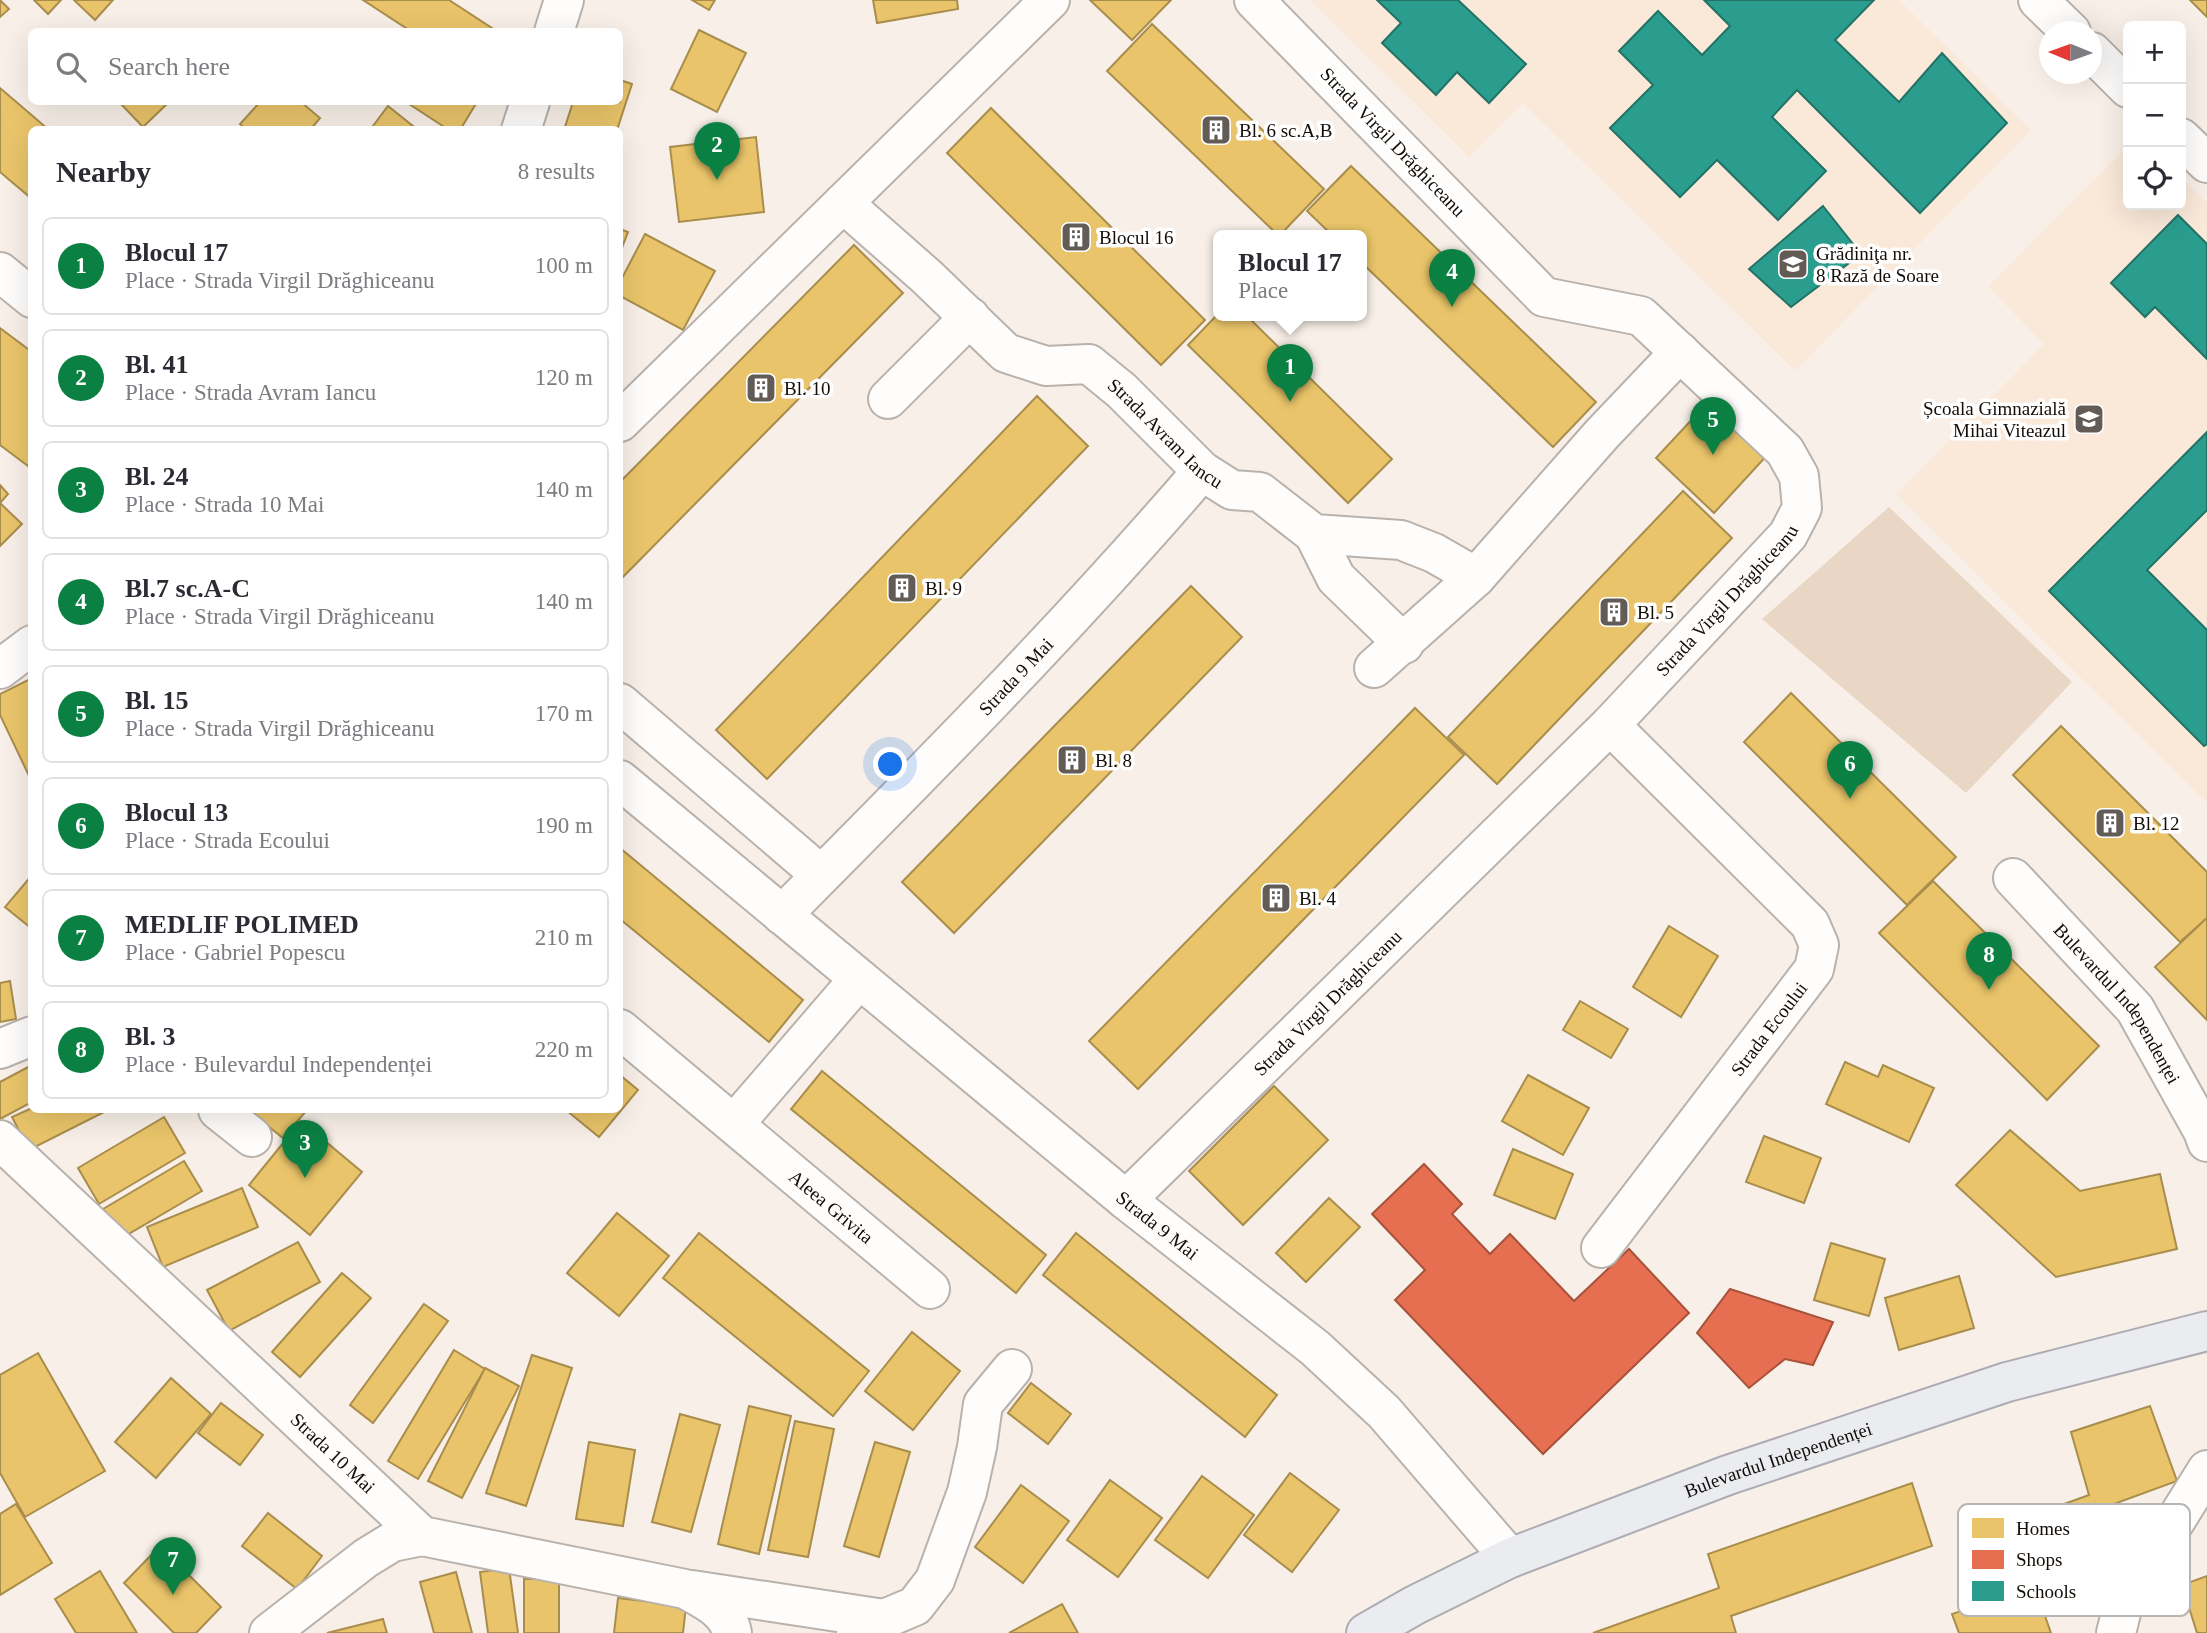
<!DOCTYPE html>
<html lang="en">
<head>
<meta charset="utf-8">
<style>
  :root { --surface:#fff; --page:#f7f7f7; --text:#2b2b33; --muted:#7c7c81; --line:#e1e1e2; --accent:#0b8043 }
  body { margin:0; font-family:"Times New Roman",serif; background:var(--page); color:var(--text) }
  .controls { position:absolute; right:21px; top:21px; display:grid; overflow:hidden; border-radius:10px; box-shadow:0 7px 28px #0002 }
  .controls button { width:63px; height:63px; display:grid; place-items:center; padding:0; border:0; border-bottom:2px solid var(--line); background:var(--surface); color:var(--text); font:35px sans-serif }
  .compass { position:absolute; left:2039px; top:21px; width:63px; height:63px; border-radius:50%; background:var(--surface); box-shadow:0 7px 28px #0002; rotate:271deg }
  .you { position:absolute; left:891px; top:765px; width:24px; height:24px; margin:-18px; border:5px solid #fff; border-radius:50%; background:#1a73e8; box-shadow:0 0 0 10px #1a73e833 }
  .badge { display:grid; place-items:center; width:46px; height:46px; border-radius:50%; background:var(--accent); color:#fff; font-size:23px; font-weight:700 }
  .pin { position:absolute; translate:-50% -58px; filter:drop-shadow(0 2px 4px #0008) }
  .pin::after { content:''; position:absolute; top:37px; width:24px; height:21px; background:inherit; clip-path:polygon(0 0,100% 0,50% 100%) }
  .popup { position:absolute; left:1213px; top:230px; width:154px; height:91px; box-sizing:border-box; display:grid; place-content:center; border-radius:10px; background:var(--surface); filter:drop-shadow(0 2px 5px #0005); font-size:23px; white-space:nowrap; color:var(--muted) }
  .popup b { font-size:26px; color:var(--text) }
  .popup::after { content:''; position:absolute; left:50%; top:100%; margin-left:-14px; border:14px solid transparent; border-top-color:var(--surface) }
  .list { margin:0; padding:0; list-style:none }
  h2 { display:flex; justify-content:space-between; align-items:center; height:91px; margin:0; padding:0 28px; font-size:30px }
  h2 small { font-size:23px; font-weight:400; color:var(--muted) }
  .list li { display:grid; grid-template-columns:46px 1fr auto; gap:21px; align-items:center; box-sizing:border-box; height:98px; margin:0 14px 14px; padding:0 14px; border:2px solid var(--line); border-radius:10px }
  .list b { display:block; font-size:26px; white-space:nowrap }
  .list p { margin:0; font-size:23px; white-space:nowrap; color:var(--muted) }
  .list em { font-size:23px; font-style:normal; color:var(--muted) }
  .icon { flex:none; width:38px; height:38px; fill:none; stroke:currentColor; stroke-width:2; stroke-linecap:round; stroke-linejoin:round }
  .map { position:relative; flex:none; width:2207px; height:1633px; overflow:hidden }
  .search { position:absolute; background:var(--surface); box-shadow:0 7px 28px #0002; left:28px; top:28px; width:595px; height:77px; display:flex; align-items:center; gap:18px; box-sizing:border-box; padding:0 24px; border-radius:10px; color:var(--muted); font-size:26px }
  .panel { position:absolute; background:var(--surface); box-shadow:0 7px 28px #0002; left:28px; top:126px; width:595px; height:987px; border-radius:10px }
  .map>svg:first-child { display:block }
  .built { fill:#fae9d9 }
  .green { fill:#e9d6c4 }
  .homes { fill:#e9c46a; stroke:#a98d4d; stroke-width:2 }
  .shops { fill:#e76f51; stroke:#a7523b; stroke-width:2 }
  .schools { fill:#2a9d8f; stroke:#237266; stroke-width:2 }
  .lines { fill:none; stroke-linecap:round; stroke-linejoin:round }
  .minor-casing { stroke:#b9b2ac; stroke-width:42 }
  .major-casing { stroke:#acacb2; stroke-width:42 }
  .minor { stroke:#fefdfc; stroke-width:38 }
  .major { stroke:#eaecf0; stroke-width:38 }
  .labels { text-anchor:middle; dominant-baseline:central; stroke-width:7; stroke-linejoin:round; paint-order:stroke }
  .poi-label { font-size:19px; fill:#130d08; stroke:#fff; text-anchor:start }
  .street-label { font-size:19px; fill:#130d08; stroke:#fff }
  .key { fill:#fff; stroke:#b8b6b5; stroke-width:2 }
  .key-label { font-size:19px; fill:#130d08 }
</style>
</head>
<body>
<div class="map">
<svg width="2207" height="1633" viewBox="0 0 2207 1633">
  <rect width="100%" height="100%" fill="#f8f0e8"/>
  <!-- built -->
  <g class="built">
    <polygon points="1310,0 1899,0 2031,130 1795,371 1523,103 1469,157"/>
    <polygon points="2128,145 2128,205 2181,205 2181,177 2207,203 2207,803 1896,494 2044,344 1988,287"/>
  </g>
  <!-- green -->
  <polygon class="green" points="1889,507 2072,682 1966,793 1762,619"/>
  <!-- homes -->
  <g class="homes">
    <polygon points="0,0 9,9 0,17"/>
    <polygon points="34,0 61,0 48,14"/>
    <polygon points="74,0 113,0 95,20"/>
    <polygon points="363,0 449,0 498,32 412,32"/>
    <polygon points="692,0 715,0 709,10"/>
    <polygon points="873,0 957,0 958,9 877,23"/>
    <polygon points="1090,0 1171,0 1132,40"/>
    <polygon points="2190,0 2207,0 2207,17"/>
    <polygon points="1152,24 1324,189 1279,236 1107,71"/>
    <polygon points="699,30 746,53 717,112 671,89"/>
    <polygon points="620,80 632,84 617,130 564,130 573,102 620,102"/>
    <polygon points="0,88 49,130 32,130 32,199 0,172"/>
    <polygon points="119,102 169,102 143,127"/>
    <polygon points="260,102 301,102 320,118 310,130 246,130 240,124"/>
    <polygon points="406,102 477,102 460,130 449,130"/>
    <polygon points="388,106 418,130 370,130"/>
    <polygon points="991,108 1205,320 1161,365 947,153"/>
    <polygon points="756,137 764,212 679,222 670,147"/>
    <polygon points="1351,166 1596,402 1553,447 1362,263 1362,236 1333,236 1307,211"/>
    <polygon points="620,229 628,232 620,253"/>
    <polygon points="645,234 715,271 683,330 620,296 620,282"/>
    <polygon points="854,245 903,293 620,580 620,482"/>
    <polygon points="1218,314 1218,316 1247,316 1392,459 1348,503 1188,345"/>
    <polygon points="0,328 32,352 32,469 0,445"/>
    <polygon points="1037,396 1088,446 767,779 716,730"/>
    <polygon points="1712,398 1770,452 1714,513 1656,458"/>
    <polygon points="0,485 8,494 0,503 22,524 0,546"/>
    <polygon points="1683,491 1732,538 1497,784 1448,737"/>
    <polygon points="1191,586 1242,637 954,933 902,882"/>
    <polygon points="32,678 32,782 0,715 0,694"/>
    <polygon points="1791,693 1956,857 1907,905 1744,742"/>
    <polygon points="1415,708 1464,755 1138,1089 1089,1041"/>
    <polygon points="2061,726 2207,872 2207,918 2180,942 2013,775"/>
    <polygon points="620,848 803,1000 769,1042 620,919"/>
    <polygon points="32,875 32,929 5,907"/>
    <polygon points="1933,881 2099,1046 2047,1100 1879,933"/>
    <polygon points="2207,918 2207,1020 2155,967"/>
    <polygon points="1669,926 1718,956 1681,1017 1633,987"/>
    <polygon points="10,981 16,1019 0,1022 0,983"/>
    <polygon points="1580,1001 1628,1029 1611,1058 1563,1030"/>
    <polygon points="1845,1062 1878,1077 1883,1065 1934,1088 1909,1142 1826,1104"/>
    <polygon points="32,1065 32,1102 0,1119 0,1082"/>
    <polygon points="822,1071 1046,1255 1016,1293 791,1109"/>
    <polygon points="620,1075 638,1090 599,1137 566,1110 620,1110"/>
    <polygon points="1528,1075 1589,1108 1563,1155 1502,1121"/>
    <polygon points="1274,1086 1328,1140 1243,1225 1189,1171"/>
    <polygon points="32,1108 32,1110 108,1110 29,1150 12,1117"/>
    <polygon points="248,1110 307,1110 283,1138"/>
    <polygon points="164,1117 185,1153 99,1204 78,1168"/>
    <polygon points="301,1121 362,1172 310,1235 249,1185"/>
    <polygon points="2010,1130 2080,1191 2160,1174 2177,1249 2056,1277 1956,1185"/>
    <polygon points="1764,1136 1821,1158 1804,1203 1746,1182"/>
    <polygon points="1513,1149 1573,1174 1555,1219 1494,1195"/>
    <polygon points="184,1161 202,1191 120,1239 103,1209"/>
    <polygon points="242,1188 258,1227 163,1267 147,1227"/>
    <polygon points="1329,1198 1360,1227 1306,1282 1276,1253"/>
    <polygon points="617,1213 669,1256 619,1316 567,1273"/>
    <polygon points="699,1233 869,1371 833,1416 663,1278"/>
    <polygon points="1076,1233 1277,1395 1245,1437 1043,1275"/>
    <polygon points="298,1242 320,1282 229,1331 207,1290"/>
    <polygon points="1831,1243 1885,1259 1869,1316 1814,1300"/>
    <polygon points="342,1273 371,1298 300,1377 272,1352"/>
    <polygon points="1959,1276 1974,1328 1899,1350 1885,1298"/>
    <polygon points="424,1304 448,1321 373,1423 350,1405"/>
    <polygon points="912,1332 960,1371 913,1430 865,1391"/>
    <polygon points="454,1350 485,1369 418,1479 388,1461"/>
    <polygon points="38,1353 105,1471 25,1517 0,1473 0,1375"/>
    <polygon points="532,1355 572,1368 526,1506 486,1493"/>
    <polygon points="485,1368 519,1386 462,1498 428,1481"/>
    <polygon points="171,1378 211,1414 156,1478 115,1442"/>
    <polygon points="1031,1383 1071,1414 1048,1444 1008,1413"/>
    <polygon points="221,1403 263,1435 240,1465 198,1433"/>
    <polygon points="749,1406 791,1416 759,1554 718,1544"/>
    <polygon points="2150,1406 2177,1481 2100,1509 2120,1572 2039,1599 2051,1633 1959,1633 1952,1614 2033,1586 2011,1523 2089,1495 2071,1432"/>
    <polygon points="680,1414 720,1425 691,1532 652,1522"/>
    <polygon points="795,1421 834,1429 808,1557 768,1550"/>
    <polygon points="589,1442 635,1450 623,1526 576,1519"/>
    <polygon points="875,1442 910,1452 879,1557 844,1546"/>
    <polygon points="1290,1473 1339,1510 1292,1572 1244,1535"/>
    <polygon points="1202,1476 1254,1515 1208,1578 1155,1540"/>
    <polygon points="1110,1480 1162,1518 1118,1577 1067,1540"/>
    <polygon points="1912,1483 1932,1546 1731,1616 1736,1633 1593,1633 1719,1588 1708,1554"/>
    <polygon points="1021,1485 1069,1521 1023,1583 975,1547"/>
    <polygon points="16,1504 52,1563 0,1595 0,1514"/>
    <polygon points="268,1513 322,1556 297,1589 242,1546"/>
    <polygon points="160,1546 221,1607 196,1633 174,1633 124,1583"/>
    <polygon points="509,1568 518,1633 488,1633 480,1572"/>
    <polygon points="100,1571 137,1633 76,1633 55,1599"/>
    <polygon points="456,1572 472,1633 434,1633 420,1582"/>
    <polygon points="2207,1576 2207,1633 2197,1633 2182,1585"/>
    <rect x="524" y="1579" width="35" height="54"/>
    <polygon points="618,1598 686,1606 683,1633 614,1633"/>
    <polygon points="1062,1604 1078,1633 1009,1633"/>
    <polygon points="383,1619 387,1633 327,1633"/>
  </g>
  <!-- shops -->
  <g class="shops">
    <polygon points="1424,1164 1462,1204 1452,1214 1490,1254 1510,1234 1574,1301 1629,1249 1689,1313 1543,1454 1395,1300 1425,1270 1372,1214"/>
    <polygon points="1730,1289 1833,1322 1813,1365 1785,1359 1749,1388 1697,1333"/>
  </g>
  <!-- schools -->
  <g class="schools">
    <polygon points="1377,0 1458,0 1526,64 1489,103 1457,72 1436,95 1382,43 1401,23"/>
    <polygon points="1704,0 1874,0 1835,40 1899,102 1942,53 2007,123 1920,213 1797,90 1772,117 1826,171 1778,220 1717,160 1680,197 1610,128 1653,85 1619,51 1658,11 1702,55 1730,26"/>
    <polygon points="1823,206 1861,254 1791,307 1749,269"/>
    <polygon points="2178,215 2207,244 2207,359 2155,307 2145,317 2111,283"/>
    <polygon points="2207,432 2207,510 2147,570 2207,630 2207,744 2204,746 2049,591"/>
  </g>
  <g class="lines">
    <!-- minor casing -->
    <g class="minor-casing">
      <g id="minor">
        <polyline points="2038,0 2071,32"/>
        <polyline points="554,32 564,0"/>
        <polyline points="2092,52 2128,88"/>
        <polyline points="521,130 530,102"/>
        <polyline points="2181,138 2207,163"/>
        <path id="s1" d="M843 203 927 277 1006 353 1046 366 1089 364 1122 391 1202 471 1232 490 1260 492 1314 534 1401 540 1434 553 1476 577 1602 434 1680 352"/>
        <polyline points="0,272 32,298"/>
        <polyline points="888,399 970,317"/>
        <polyline points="620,422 1050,0"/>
        <polyline points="1314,534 1336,578 1404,644"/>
        <polyline points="1374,668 1476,577"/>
        <polyline points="0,669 32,645"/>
        <polyline points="620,703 821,875"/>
        <path id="s2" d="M620 780 1126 1200 1315 1348 1384 1412 1510 1558"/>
        <path id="s3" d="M2013 878 2135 1009 2203 1131 2207 1142"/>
        <path id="s4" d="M782 915C926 770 1069 626 1202 471"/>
        <path id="s5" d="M620 1029 930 1289"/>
        <polyline points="0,1049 32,1036"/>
        <polyline points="218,1110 252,1137"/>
        <polyline points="735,1123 859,979"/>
        <path id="s6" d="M0 1140 422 1536 685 1589C703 1599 728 1610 732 1633"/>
        <path id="s7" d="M1126 1200 1610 725 1788 535 1802 508 1799 476 1785 451 1641 316 1544 297 1254 0"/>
        <path id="s8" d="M1601 1248 1814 969 1819 945 1810 924 1610 725"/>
        <polyline points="692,1590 884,1619 856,1633"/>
        <polyline points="884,1619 915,1606 935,1580 967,1492 977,1447 983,1404 1012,1369"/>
        <polyline points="269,1633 366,1558 392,1542 422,1536"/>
        <polyline points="2116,1633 2123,1605 2207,1470"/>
      </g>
    </g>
    <!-- major casing -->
    <g class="major-casing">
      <g id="major">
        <path id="s9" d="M1366 1633 1415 1605 1510 1558 1728 1475 2007 1382 2207 1331"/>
      </g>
    </g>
    <!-- minor -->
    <use href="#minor" class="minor"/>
    <!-- major -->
    <use href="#major" class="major"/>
  </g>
  <!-- icons -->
  <defs>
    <g id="building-square" transform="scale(1.575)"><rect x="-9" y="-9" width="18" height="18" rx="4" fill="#635c56" stroke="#fff"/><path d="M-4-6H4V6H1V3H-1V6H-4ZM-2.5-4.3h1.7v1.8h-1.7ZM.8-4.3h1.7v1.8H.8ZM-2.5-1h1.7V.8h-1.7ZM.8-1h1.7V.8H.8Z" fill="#fff"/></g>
    <g id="school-square" transform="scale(1.575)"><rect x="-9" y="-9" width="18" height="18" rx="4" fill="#635c56" stroke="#fff"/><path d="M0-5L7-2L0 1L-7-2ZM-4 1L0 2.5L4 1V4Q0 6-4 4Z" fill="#fff"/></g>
  </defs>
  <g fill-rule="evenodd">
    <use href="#building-square" x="1216" y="130"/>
    <use href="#building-square" x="1076" y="237"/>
    <use href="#school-square" x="1793" y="264"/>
    <use href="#building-square" x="761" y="388"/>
    <use href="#school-square" x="2089" y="419"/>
    <use href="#building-square" x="902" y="588"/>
    <use href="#building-square" x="1614" y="612"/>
    <use href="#building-square" x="1072" y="760"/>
    <use href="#building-square" x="2110" y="823"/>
    <use href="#building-square" x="1276" y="898"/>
  </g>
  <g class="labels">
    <!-- poi labels -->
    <g class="poi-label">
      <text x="1239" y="130">Bl. 6 sc.A,B</text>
      <text x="1099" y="237">Blocul 16</text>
      <text x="1816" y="253">Grădiniţa nr.<tspan x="1816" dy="22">8 Rază de Soare</tspan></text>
      <text x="784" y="388">Bl. 10</text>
      <text x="2066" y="408" text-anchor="end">Școala Gimnazială<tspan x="2066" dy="22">Mihai Viteazul</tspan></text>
      <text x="925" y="588">Bl. 9</text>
      <text x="1637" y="612">Bl. 5</text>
      <text x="1095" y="760">Bl. 8</text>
      <text x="2133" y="823">Bl. 12</text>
      <text x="1299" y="898">Bl. 4</text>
    </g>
    <!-- street labels -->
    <g class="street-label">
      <text transform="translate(1393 142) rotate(46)">Strada Virgil Drăghiceanu</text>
      <text stroke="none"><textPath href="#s1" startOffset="410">Strada Avram Iancu</textPath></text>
      <text stroke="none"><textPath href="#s7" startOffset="849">Strada Virgil Drăghiceanu</textPath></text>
      <text stroke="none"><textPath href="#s4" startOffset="334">Strada 9 Mai</textPath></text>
      <text stroke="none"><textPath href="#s7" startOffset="282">Strada Virgil Drăghiceanu</textPath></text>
      <text stroke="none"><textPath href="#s3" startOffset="164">Bulevardul Independenței</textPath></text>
      <text stroke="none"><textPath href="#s8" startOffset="276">Strada Ecoului</textPath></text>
      <text stroke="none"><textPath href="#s5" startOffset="276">Aleea Grivita</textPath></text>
      <text stroke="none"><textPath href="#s2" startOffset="698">Strada 9 Mai</textPath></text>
      <text stroke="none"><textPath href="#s6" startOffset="457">Strada 10 Mai</textPath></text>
      <text stroke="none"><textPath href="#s9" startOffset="448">Bulevardul Independenței</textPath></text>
    </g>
  </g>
  <!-- legend -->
  <rect x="1958" y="1504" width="232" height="112" rx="10" class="key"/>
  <rect x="1972" y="1518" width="32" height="20" fill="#e9c46a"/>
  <rect x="1972" y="1550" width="32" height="19" fill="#e76f51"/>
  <rect x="1972" y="1581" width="32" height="20" fill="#2a9d8f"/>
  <g class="key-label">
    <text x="2016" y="1535">Homes</text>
    <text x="2016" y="1566">Shops</text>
    <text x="2016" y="1598">Schools</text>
  </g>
</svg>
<div class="controls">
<button>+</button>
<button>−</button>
<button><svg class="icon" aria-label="locate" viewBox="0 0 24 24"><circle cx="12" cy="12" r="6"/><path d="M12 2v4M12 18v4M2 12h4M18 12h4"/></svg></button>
</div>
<svg class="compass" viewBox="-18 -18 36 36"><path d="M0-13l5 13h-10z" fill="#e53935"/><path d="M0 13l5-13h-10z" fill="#7c7c81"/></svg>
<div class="you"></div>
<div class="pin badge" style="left:1290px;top:402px">1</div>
<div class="popup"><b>Blocul 17</b>Place</div>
<div class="pin badge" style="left:717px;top:180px">2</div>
<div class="pin badge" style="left:305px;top:1178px">3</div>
<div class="pin badge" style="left:1452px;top:307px">4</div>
<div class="pin badge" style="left:1713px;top:455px">5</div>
<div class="pin badge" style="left:1850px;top:799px">6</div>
<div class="pin badge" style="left:173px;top:1595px">7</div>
<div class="pin badge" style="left:1989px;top:990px">8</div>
<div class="search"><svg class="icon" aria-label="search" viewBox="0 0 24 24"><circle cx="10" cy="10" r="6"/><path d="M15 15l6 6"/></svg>Search here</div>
<section class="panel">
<h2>Nearby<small>8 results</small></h2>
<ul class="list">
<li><span class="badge">1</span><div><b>Blocul 17</b><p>Place · Strada Virgil Drăghiceanu</p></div><em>100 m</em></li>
<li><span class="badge">2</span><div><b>Bl. 41</b><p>Place · Strada Avram Iancu</p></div><em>120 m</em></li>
<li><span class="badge">3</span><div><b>Bl. 24</b><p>Place · Strada 10 Mai</p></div><em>140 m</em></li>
<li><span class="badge">4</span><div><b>Bl.7 sc.A-C</b><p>Place · Strada Virgil Drăghiceanu</p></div><em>140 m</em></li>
<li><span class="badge">5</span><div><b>Bl. 15</b><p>Place · Strada Virgil Drăghiceanu</p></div><em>170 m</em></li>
<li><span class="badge">6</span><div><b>Blocul 13</b><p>Place · Strada Ecoului</p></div><em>190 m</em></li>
<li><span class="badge">7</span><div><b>MEDLIF POLIMED</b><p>Place · Gabriel Popescu</p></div><em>210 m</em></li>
<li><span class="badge">8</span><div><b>Bl. 3</b><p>Place · Bulevardul Independenței</p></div><em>220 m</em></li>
</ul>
</section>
</div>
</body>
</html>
